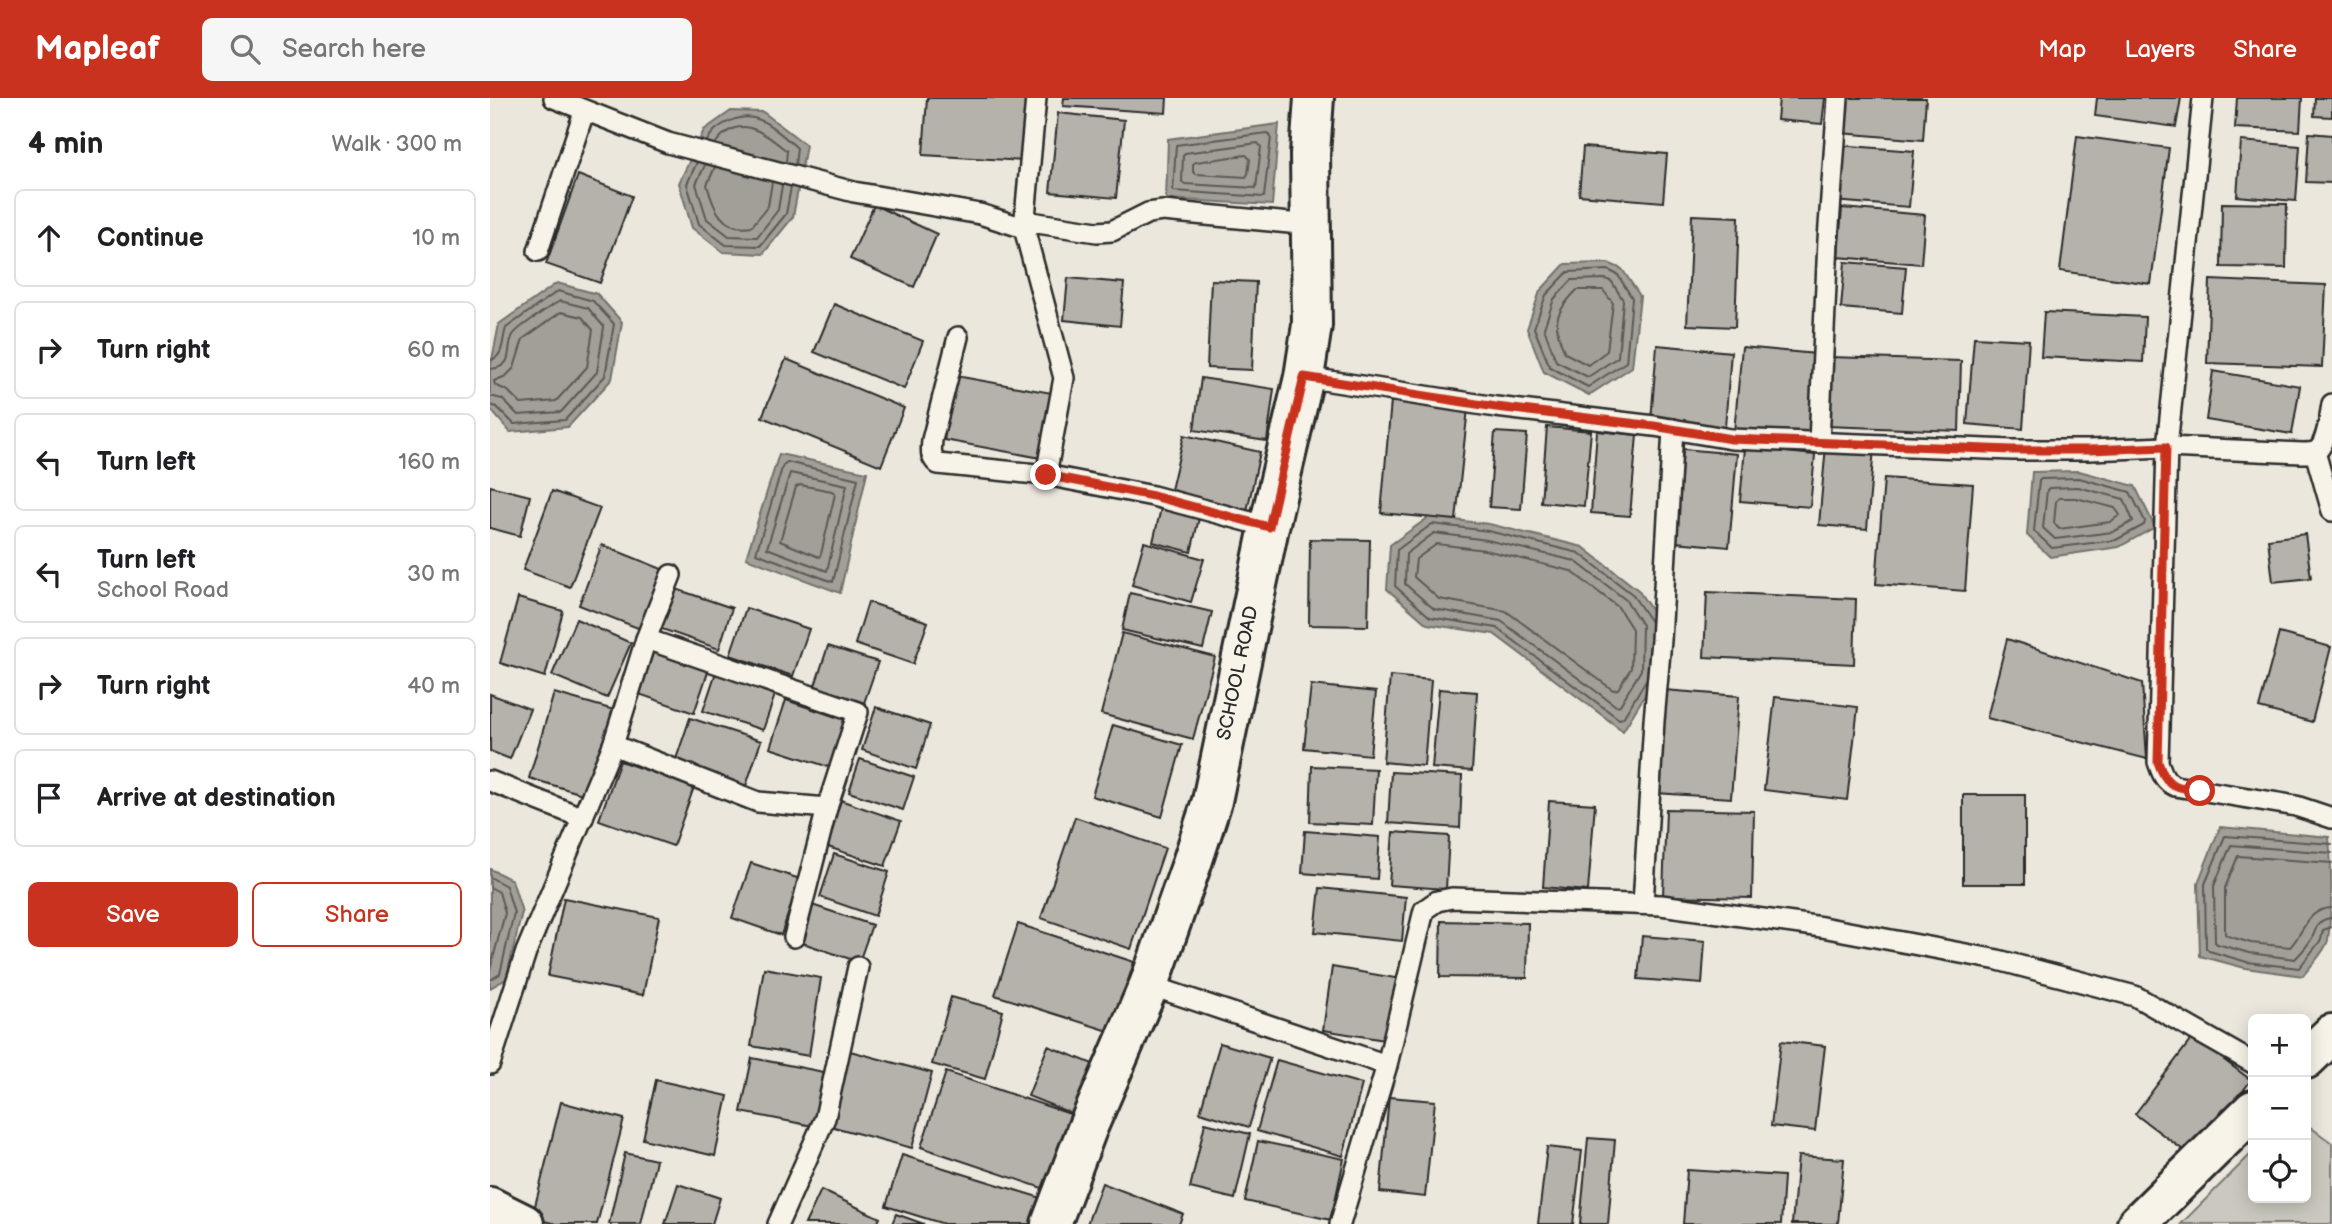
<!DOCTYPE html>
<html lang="en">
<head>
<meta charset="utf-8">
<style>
  :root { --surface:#fff; --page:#f6f6f6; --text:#202124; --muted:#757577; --line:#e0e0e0; --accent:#c8321e }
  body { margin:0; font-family:"Balsamiq Sans",sans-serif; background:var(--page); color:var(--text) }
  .controls { position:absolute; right:21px; bottom:21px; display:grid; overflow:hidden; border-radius:10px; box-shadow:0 4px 18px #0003 }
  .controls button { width:63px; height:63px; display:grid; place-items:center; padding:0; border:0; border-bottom:2px solid var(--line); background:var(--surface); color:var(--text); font:35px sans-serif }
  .stop { position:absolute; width:21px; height:21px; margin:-16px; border:5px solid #c8321e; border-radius:50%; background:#fff }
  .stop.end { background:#c8321e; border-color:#fff; box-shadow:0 2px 7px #0008 }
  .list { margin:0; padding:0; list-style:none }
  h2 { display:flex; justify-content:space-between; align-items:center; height:91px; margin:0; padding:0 28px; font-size:30px }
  h2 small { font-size:23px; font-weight:400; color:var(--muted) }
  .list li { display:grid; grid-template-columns:46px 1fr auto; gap:21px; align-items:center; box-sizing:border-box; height:98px; margin:0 14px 14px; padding:0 14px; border:2px solid var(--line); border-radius:10px }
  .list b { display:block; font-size:26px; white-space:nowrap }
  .list p { margin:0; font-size:23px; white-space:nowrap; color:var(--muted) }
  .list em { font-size:23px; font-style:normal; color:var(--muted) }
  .actions { display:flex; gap:14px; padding:21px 28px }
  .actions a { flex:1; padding:16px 0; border:2px solid var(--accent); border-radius:10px; text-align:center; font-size:24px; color:var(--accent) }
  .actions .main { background:var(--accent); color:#fff }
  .icon { flex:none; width:38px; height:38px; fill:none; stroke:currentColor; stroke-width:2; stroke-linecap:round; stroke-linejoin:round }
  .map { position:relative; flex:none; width:1842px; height:1126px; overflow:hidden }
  header { display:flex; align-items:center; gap:42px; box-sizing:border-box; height:98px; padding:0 35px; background:var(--accent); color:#fff }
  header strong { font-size:33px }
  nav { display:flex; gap:38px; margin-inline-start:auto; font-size:24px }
  .search { width:490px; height:63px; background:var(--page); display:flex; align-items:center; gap:18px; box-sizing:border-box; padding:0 24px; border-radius:10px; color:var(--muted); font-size:26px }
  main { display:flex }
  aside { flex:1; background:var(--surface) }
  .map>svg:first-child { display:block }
  .green { fill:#cbc8bf; stroke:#7b7a75; stroke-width:2 }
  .water { fill:#a29f98; stroke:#72716c; stroke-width:2 }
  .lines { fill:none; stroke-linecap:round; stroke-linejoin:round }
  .shore { stroke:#5b5957; stroke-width:2 }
  .building { fill:#b5b2ab; stroke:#2b2b2b; stroke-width:2 }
  .service-casing { stroke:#2b2b2b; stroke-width:24 }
  .minor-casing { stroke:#2b2b2b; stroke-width:44 }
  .tertiary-casing { stroke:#2b2b2b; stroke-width:44 }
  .service { stroke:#f7f3e8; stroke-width:19 }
  .minor { stroke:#f7f3e8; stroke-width:38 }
  .tertiary { stroke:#f7f3e8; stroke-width:38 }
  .route { stroke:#c8321e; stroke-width:9 }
  .labels { text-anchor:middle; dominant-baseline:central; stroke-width:5; stroke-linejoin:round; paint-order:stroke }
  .street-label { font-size:19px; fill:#2b2b2b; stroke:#f7f3e8 }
</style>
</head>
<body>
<header>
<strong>Mapleaf</strong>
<div class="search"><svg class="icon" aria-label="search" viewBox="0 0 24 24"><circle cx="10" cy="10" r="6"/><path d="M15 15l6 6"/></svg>Search here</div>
<nav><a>Map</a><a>Layers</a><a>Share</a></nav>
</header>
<main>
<aside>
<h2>4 min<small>Walk · 300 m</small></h2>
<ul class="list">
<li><svg class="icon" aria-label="ahead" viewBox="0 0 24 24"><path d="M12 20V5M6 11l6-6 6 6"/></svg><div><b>Continue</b></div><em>10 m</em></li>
<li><svg class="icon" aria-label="right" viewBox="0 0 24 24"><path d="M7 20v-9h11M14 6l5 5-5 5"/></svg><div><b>Turn right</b></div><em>60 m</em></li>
<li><svg class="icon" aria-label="left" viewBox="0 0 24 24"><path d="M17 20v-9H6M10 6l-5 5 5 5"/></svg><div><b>Turn left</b></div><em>160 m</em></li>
<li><svg class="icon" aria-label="left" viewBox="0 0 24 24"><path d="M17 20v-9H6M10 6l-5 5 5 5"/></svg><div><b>Turn left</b><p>School Road</p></div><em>30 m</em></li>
<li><svg class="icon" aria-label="right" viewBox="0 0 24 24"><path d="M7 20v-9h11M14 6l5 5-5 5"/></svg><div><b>Turn right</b></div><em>40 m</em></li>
<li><svg class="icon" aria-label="arrive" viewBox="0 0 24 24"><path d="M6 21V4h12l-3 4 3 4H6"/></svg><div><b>Arrive at destination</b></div></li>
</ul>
<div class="actions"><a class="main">Save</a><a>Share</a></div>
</aside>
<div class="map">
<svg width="1842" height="1126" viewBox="0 0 1842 1126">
  <rect width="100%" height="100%" fill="#ebe7dd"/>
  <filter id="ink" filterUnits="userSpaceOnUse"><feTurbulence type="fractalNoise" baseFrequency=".0143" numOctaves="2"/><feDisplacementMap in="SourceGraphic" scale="14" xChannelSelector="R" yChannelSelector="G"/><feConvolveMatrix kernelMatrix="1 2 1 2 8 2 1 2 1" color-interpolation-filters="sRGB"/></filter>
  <g filter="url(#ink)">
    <!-- green -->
    <polygon class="green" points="1816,1026 1842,1045 1842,1126 1691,1126 1763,1054 1763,1100 1816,1100"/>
    <!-- water -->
    <g class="water">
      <polygon points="241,13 273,14 316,47 303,119 273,156 233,154 202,130 189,85 214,32"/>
      <polygon points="789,26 782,107 676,101 678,41"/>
      <polygon points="1118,165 1132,171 1150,198 1142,269 1099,297 1054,274 1037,231 1050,193 1075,166"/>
      <polygon points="67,185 107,196 132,224 122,281 78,329 20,334 0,311 0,272 9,226"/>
      <polygon points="289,356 377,374 350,495 256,460"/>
      <polygon points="1589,373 1645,388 1665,429 1629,449 1560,459 1537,437 1542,374"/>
      <polygon points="939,419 999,426 1093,449 1148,492 1168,522 1167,577 1133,633 1004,536 937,526 897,491 900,447"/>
      <path d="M1730 729 1839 739C1842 771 1842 810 1838 842 1835 854 1821 867 1813 878L1755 870 1710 858 1708 785Z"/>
      <polygon points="0,771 22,782 32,814 16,881 0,890"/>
    </g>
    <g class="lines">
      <!-- shore -->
      <g class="shore">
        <polygon points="777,35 781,39 774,99 683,93 686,47"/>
        <path d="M217 43C225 26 252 14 270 22 281 26 298 42 307 50L305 67"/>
        <polygon points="768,45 771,49 766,90 695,86 692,84 693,57 695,55"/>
        <path d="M225 46C249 13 274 35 297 53L296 64"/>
        <polygon points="756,57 760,61 758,76 756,79 706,76 703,74 703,66 706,64"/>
        <polyline points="207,64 197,86 209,126 236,147 270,148 296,116 301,89"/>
        <polyline points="215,67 206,86 217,121 239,138 267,139 288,112 292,87"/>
        <path d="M225 69 217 87C224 112 232 133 262 128L278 108 282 84"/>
        <polygon points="1118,172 1128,177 1142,200 1136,264 1098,289 1060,269 1044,230 1056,197 1078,174"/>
        <polygon points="1116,181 1122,184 1133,202 1128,259 1098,279 1066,263 1054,230 1064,201 1082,182"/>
        <path d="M1087 192H1113L1123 205 1117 253 1098 267 1075 255C1062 226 1064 215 1087 192Z"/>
        <polygon points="71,214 92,219 103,232 97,269 66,303 31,306 18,293 5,287 4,283 16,278 24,270 33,241"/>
        <path d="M0 262C14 260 12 242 16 230L68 193 103 203 124 226 115 278 75 322 24 326 7 309 0 307"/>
        <path d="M0 271C26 269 15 251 23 237 27 230 61 208 70 203L98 210 114 229 107 274 71 314 28 317 12 301 0 298"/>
        <polygon points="297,364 368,381 343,484 266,455 293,367"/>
        <polygon points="300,375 357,387 337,473 277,450"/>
        <polygon points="1589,380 1640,394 1655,423 1654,427 1626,442 1562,450 1544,433 1549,383 1551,381"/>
        <polygon points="310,387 342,393 345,396 331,456 329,459 290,443 306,389"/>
        <polygon points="1588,389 1634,401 1643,423 1623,434 1565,441 1553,430 1557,392 1559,390"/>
        <polygon points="1569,400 1586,400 1625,410 1630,417 1620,424 1569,431 1564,425 1566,403"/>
        <polygon points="944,435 997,442 1085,463 1136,502 1152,527 1151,572 1130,607 1126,608 1011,523 944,511 915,486 916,456"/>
        <polygon points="947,446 995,452 1081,473 1128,509 1142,531 1141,570 1128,591 1123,592 1016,513 949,501 924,479 926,461"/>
        <polyline points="1156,582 1133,620 1129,621 1007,530 940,519 905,488 907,452 942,426 998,433 1089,455 1142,496 1161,524"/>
        <polyline points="1842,746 1735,738 1715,786 1716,850 1719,853 1757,864 1809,870 1831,842 1833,832 1842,829"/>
        <path d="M1842 755 1741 747 1724 788 1725 844 1727 846 1759 855 1805 861C1811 855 1819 846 1823 838 1827 827 1829 821 1842 820"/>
        <path d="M1842 765 1748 758 1735 790V836L1738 838 1761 845 1800 849C1815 834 1816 811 1842 810"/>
        <polyline points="0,779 16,788 24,815 10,876 0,882"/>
        <polyline points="0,789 9,794 15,815 0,872"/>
      </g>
    </g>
    <!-- building -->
    <g class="building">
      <polygon points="437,0 538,0 534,63 433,57"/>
      <polygon points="574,0 677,0 676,15 573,8"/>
      <polygon points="1289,0 1335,0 1332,26 1287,22"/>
      <polygon points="1354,0 1436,0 1433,42 1351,35"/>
      <polygon points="1607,0 1691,0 1686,29 1605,18"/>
      <polygon points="1747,0 1812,0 1810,33 1745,30"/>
      <polygon points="1825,0 1842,0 1842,19 1824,18"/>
      <polygon points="568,15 634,22 626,100 560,94"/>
      <polygon points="1819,35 1842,37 1842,85 1816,84"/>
      <polygon points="1587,38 1679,50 1661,186 1570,173"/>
      <polygon points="1751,43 1810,48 1806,103 1747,98"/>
      <polygon points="1348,47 1424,53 1419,109 1343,103"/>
      <polygon points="1093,49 1177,56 1173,104 1089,97"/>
      <polygon points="88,77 142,98 110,185 56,166"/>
      <polygon points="1732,105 1797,106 1796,170 1731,169"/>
      <polygon points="384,107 447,136 424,189 360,161"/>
      <polygon points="1352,110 1435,117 1431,166 1348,159"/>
      <polygon points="1202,117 1249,119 1245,229 1197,227"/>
      <polygon points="1355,164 1416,169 1412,215 1351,210"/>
      <polygon points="578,180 634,185 630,228 574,222"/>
      <polygon points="721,182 766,184 762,272 717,270"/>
      <polygon points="1720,182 1836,187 1832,269 1717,265"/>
      <polygon points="344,206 433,243 414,291 324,254"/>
      <polygon points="1554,214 1655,219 1653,264 1551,259"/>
      <polygon points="1484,239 1539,242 1533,331 1477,326"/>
      <polygon points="1167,247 1241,254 1235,329 1161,323"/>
      <polygon points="1252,249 1326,256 1318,340 1244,334"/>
      <polygon points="1339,259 1471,263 1469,333 1336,328"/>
      <polygon points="296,261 414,310 391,368 272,319"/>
      <polygon points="1723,273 1810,288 1802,336 1716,322"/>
      <polygon points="466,278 562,295 551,360 454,342"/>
      <polygon points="711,280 784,291 777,343 704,332"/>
      <polygon points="901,303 978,310 966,422 891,415"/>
      <polygon points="1057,329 1101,333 1094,408 1051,404"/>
      <polygon points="1107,333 1147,337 1140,418 1101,415"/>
      <polygon points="1005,334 1037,336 1031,411 999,409"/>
      <polygon points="694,337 770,354 757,413 680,396"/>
      <polygon points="1336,347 1384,350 1377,431 1329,427"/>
      <polygon points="1255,350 1325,357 1320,409 1250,403"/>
      <polygon points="1193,351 1247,356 1239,449 1185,444"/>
      <polygon points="1394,380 1483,386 1475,493 1386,486"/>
      <polygon points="0,388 40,398 30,438 0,430"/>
      <polygon points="62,393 110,410 80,489 33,472"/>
      <polygon points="672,406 710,416 701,454 663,444"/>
      <polygon points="1815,436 1821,480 1783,484 1778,441"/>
      <polygon points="820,441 880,442 878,528 819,527"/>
      <polygon points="654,444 714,461 701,504 642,487"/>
      <polygon points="112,447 177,473 153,532 89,507"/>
      <polygon points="180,489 242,510 229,551 166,529"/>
      <polygon points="1217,494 1366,501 1364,566 1214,559"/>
      <polygon points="640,495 722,514 713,551 632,532"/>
      <polygon points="28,500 73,513 55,579 10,565"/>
      <polygon points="378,504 438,524 423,566 365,546"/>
      <polygon points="256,510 319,531 303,578 240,557"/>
      <polygon points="86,521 141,545 117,600 62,577"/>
      <polygon points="632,535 725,559 703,641 611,616"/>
      <polygon points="1789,535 1841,549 1822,624 1769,610"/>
      <polygon points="1517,541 1652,585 1657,661 1497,620"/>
      <polygon points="162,548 220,568 204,615 146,595"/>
      <polygon points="338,548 388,564 372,611 323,594"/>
      <polygon points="226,574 286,594 273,632 213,613"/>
      <polygon points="900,578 941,582 934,668 893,664"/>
      <polygon points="821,587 886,594 880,657 814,650"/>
      <polygon points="949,591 987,594 982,673 942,670"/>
      <polygon points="1174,592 1249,598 1241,700 1166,695"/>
      <polygon points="64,595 124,612 99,698 39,680"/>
      <polygon points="0,596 40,611 20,661 0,653"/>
      <polygon points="1285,599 1368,609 1357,702 1274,692"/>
      <polygon points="296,602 358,623 342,670 280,650"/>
      <polygon points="386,609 440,627 426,671 372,652"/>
      <polygon points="200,620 271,643 255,691 184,667"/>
      <polygon points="623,627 692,647 672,719 602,698"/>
      <polygon points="370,661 424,679 413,712 359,694"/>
      <polygon points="130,663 204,689 183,748 109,722"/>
      <polygon points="822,668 886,671 883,727 820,724"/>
      <polygon points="901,674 972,678 970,730 898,725"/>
      <rect x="1473" y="697" width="62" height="89"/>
      <polygon points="350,702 411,723 395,768 335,748"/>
      <polygon points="1059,703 1105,706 1098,793 1053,789"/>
      <polygon points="1176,711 1264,713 1262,800 1173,798"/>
      <polygon points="585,719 675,750 641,851 551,820"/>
      <polygon points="815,733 890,739 887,781 812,775"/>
      <polygon points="903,734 959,738 956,791 899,787"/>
      <polygon points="344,756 399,774 385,818 330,799"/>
      <polygon points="261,765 310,781 291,837 242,820"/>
      <polygon points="830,790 916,799 912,843 825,834"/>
      <polygon points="74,800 169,819 153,897 58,878"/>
      <polygon points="322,807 382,827 369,864 310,844"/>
      <polygon points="951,823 1038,825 1037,880 950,879"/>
      <polygon points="528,826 644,864 622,934 505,897"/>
      <polygon points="1152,838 1215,843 1212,886 1148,881"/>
      <polygon points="842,869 911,881 901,943 833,932"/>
      <polygon points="274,870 331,880 319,958 261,948"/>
      <polygon points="461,899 513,913 495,981 442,966"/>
      <polygon points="1703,939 1761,982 1704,1060 1645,1016"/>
      <polygon points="1291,943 1335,948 1325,1033 1281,1028"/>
      <polygon points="730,945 780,960 759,1029 710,1014"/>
      <polygon points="558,948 603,966 583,1016 538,998"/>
      <polygon points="360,953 442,975 422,1050 340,1028"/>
      <polygon points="262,960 334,974 323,1028 251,1014"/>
      <polygon points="787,962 872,986 853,1058 767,1033"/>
      <polygon points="456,974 586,1018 561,1093 431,1049"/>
      <polygon points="166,982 238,998 225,1058 153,1041"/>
      <polygon points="899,999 945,1003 935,1099 890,1094"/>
      <polygon points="71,1004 134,1021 107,1126 66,1126 42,1120"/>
      <polygon points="715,1025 760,1036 745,1101 700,1090"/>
      <polygon points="1098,1040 1125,1042 1118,1126 1090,1126"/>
      <polygon points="768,1043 854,1061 841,1122 755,1103"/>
      <polygon points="1057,1049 1092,1053 1083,1126 1048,1126"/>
      <polygon points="135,1055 166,1062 151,1126 119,1126"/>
      <polygon points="412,1057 551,1100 543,1126 454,1126 396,1108"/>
      <polygon points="1308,1058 1354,1061 1348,1126 1302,1126"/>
      <polygon points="1197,1072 1294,1078 1291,1126 1193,1126"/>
      <polygon points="612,1085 693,1116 689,1126 597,1126"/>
      <polygon points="188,1086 230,1100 222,1126 175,1126"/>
      <polygon points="331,1092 390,1120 387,1126 315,1126"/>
      <polygon points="406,1116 434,1126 402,1126"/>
    </g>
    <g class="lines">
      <!-- service casing -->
      <g class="service-casing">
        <g id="service">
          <polyline points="64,0 178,45 364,94 490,116 534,130 574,280 556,377"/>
          <path d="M1713 0 1677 349 1668 664C1672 675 1674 683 1685 688L1806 708 1842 720"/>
          <polyline points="534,123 607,134 622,133 658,115 673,113 821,127"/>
          <polyline points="534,130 546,0"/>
          <polyline points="48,153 94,14"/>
          <path d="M468 239 442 342C441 353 440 359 448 366L556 377 663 398 779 429"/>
          <path d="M814 279 1006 309 1164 328 1241 341 1522 352H1599L1677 349 1813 355C1817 355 1821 355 1825 354 1836 349 1840 318 1842 306"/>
          <polyline points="1329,345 1338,142 1348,0"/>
          <polyline points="1825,354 1842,413"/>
          <polyline points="156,541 368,614 337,710 304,839"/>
          <polyline points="123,647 268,704 337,710"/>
          <polyline points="0,683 93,720"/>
          <polyline points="1153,806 1164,623 1171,542 1183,331"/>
          <polyline points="659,887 897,967"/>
          <polyline points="0,966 36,854 123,647 156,541 181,477"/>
          <polyline points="288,1126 335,1020 368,869"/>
          <polyline points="850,1126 897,967 934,812 947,803 962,800 1171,807 1332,829 1508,862 1645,898 1763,965"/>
        </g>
      </g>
      <!-- minor casing -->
      <g class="minor-casing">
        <g id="minor">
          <polyline points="0,1109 34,1126"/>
          <polyline points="561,1126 597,1031 659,887 701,768 722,703 779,429 814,279 822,227 820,56 824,0"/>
        </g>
      </g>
      <!-- tertiary casing -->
      <g class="tertiary-casing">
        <g id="tertiary">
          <polyline points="1816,961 1842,936"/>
          <polyline points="1647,1126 1763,1012"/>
        </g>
      </g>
      <!-- service -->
      <use href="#service" class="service"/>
      <!-- minor -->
      <use href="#minor" class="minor"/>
      <!-- tertiary -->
      <use href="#tertiary" class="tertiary"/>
    </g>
  </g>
  <g class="lines" filter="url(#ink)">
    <!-- route -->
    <path class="route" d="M556 377 663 398 779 429 814 279 1006 309 1164 328 1241 341 1522 352H1599L1676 349 1668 664C1677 690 1684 688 1710 693"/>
  </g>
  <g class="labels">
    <!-- street labels -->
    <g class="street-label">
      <text transform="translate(748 575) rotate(-78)">SCHOOL ROAD</text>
    </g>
  </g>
</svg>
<div class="controls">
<button>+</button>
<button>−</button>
<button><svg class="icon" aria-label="locate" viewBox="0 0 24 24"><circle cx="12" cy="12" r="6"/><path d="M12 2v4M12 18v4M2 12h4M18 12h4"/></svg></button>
</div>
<div class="stop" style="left:1710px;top:693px"></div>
<div class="stop end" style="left:556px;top:377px"></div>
</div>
</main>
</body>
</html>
